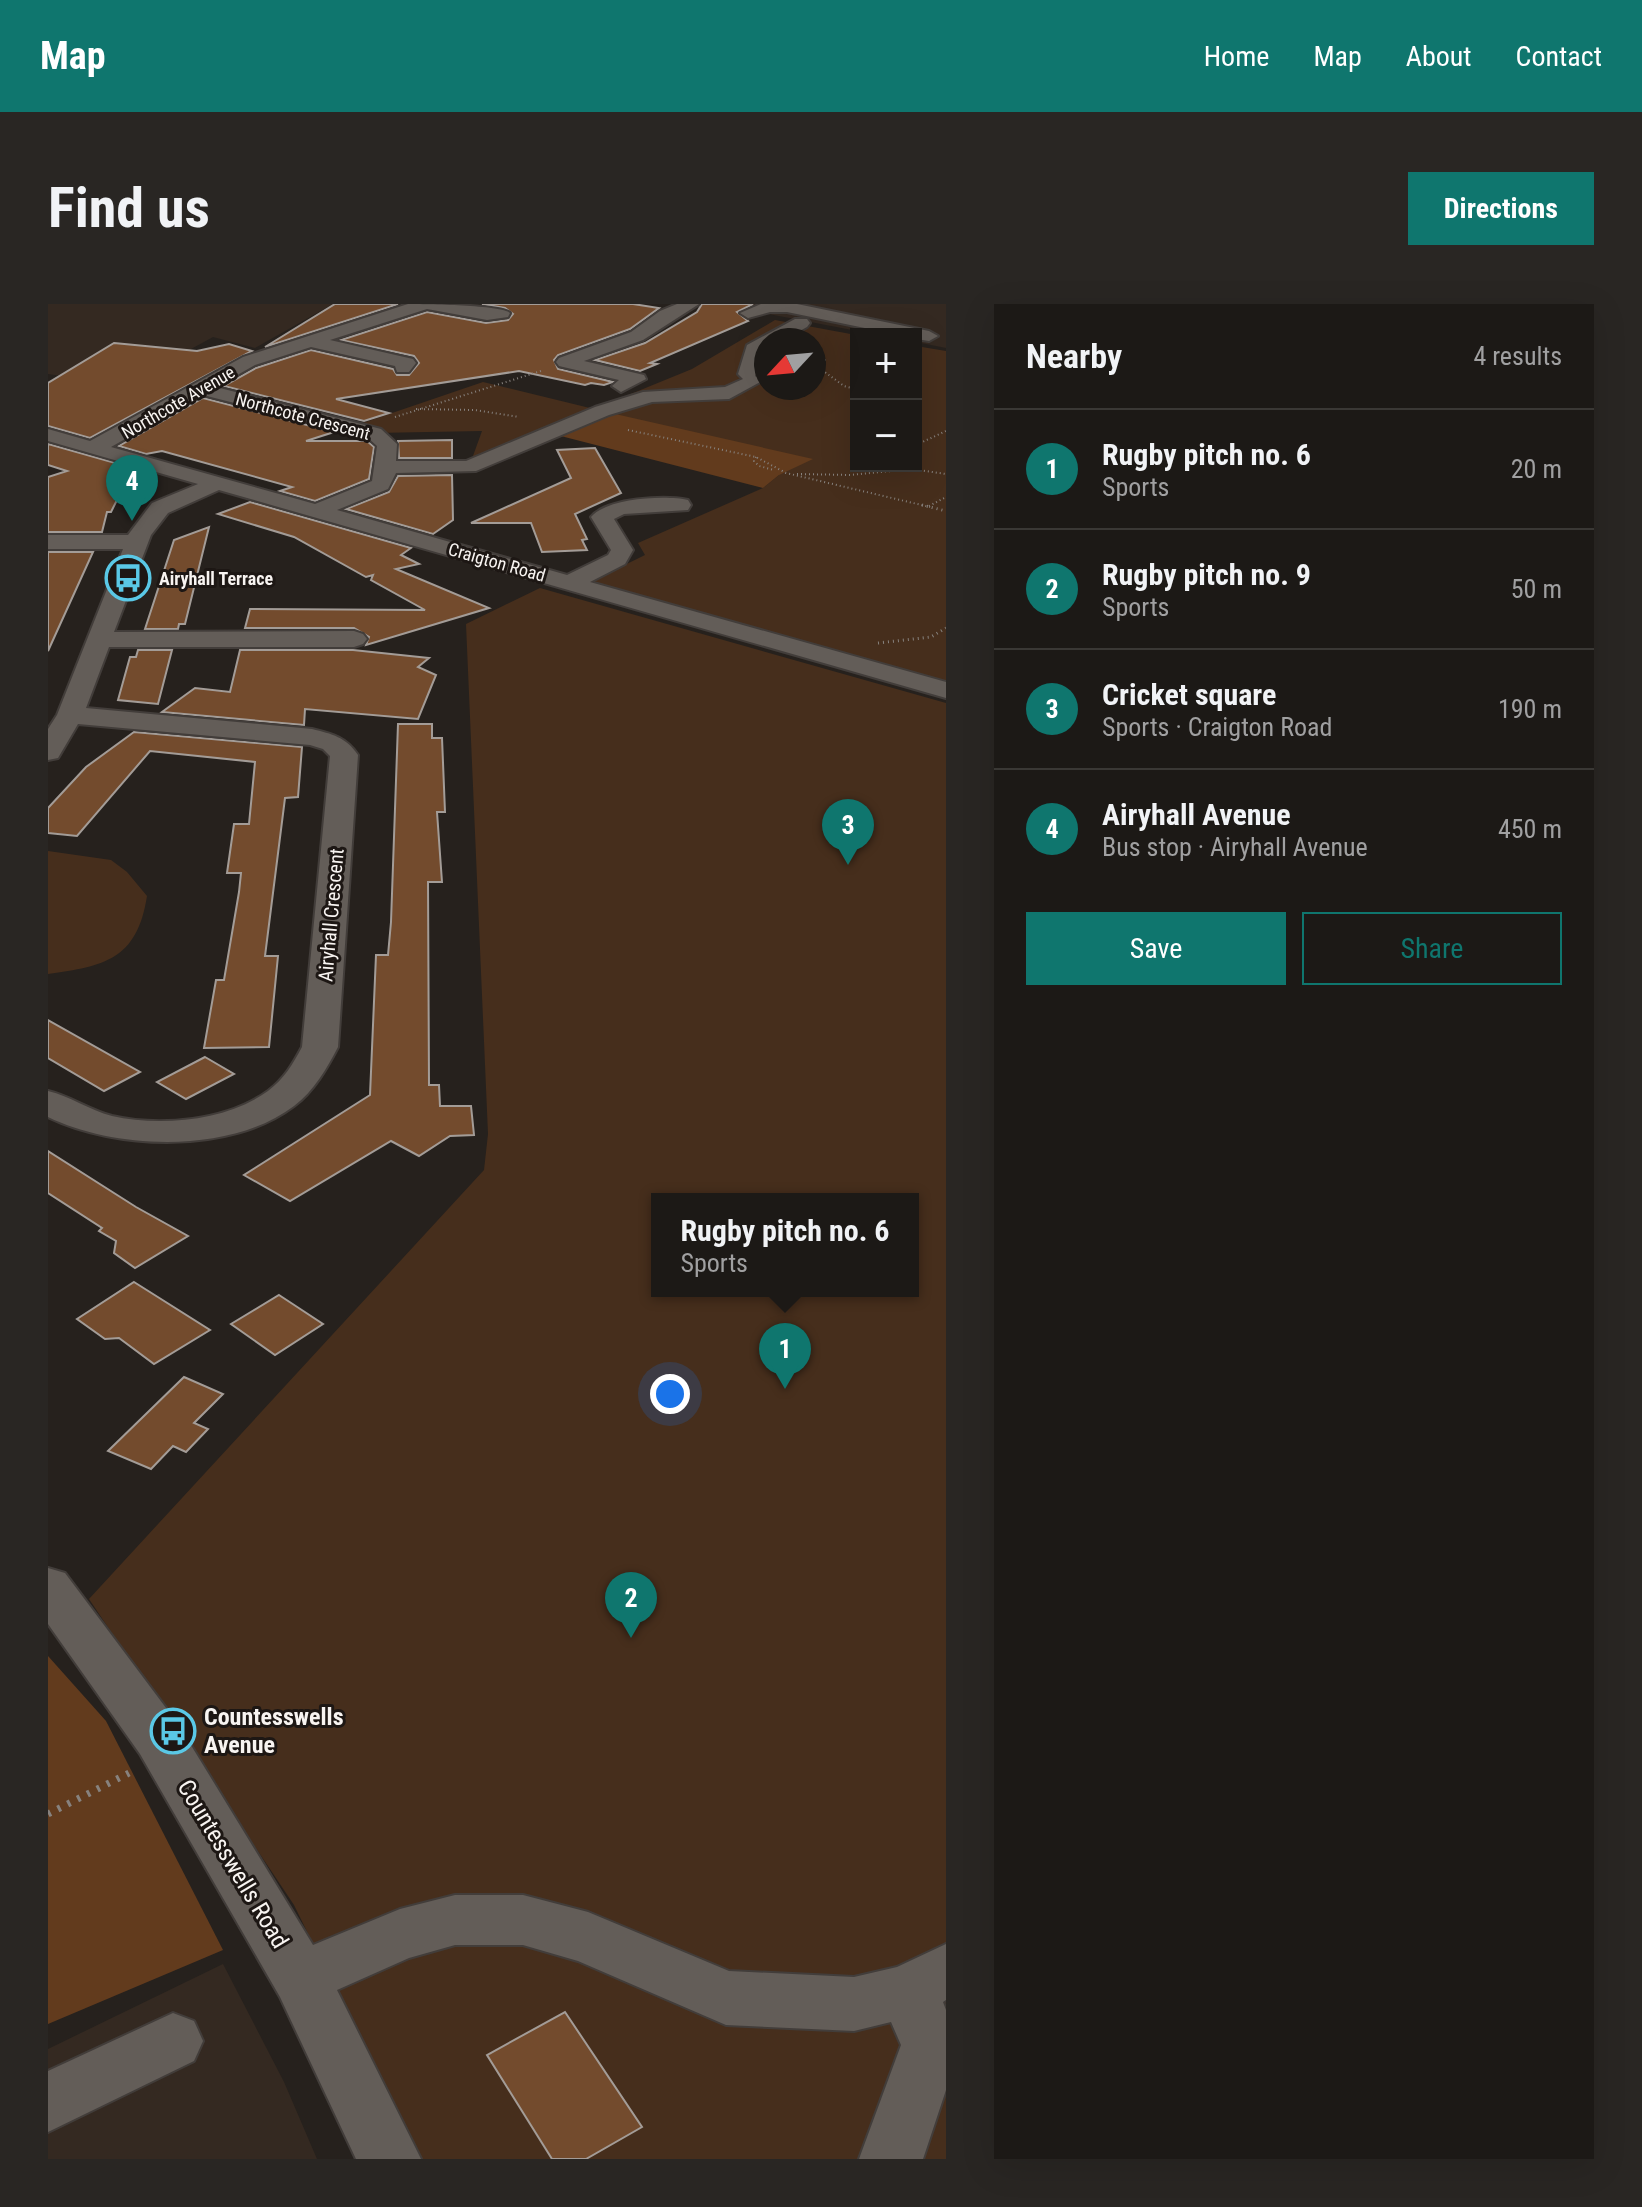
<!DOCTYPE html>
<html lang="en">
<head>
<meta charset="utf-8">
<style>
  :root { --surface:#1c1916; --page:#292623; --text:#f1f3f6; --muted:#a0a0a1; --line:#3a3835; --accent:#0f766e }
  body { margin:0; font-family:"Roboto Condensed",sans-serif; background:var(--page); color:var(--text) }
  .controls { position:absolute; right:24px; top:24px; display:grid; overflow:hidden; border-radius:0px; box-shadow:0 8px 32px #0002 }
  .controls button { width:72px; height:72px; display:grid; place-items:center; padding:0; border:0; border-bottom:2px solid var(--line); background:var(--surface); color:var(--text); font:40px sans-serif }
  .compass { position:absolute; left:706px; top:24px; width:72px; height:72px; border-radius:50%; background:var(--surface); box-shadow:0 8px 32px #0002; rotate:244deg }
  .you { position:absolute; left:622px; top:1090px; width:28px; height:28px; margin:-20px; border:6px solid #fff; border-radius:50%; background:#1a73e8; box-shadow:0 0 0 12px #1a73e833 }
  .badge { display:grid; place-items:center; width:52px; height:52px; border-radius:50%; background:var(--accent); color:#fff; font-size:26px; font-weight:700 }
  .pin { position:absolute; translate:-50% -66px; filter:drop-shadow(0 2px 4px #0008) }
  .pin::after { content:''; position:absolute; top:42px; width:28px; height:24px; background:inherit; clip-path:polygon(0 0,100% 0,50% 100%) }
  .popup { position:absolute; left:603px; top:889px; width:268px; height:104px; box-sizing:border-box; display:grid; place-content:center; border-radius:0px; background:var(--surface); filter:drop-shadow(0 2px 6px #0005); font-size:26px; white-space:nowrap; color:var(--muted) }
  .popup b { font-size:30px; color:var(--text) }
  .popup::after { content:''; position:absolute; left:50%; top:100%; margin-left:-16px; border:16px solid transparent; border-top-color:var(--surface) }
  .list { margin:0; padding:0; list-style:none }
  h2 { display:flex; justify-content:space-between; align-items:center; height:104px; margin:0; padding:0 32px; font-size:34px }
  h2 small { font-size:26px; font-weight:400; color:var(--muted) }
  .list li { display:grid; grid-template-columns:52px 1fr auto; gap:24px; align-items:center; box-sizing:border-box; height:120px; padding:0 32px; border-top:2px solid var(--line) }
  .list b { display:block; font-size:30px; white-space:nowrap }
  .list p { margin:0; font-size:26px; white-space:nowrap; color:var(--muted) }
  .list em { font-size:26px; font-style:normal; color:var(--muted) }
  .actions { display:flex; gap:16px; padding:24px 32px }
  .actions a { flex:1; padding:18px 0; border:2px solid var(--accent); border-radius:0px; text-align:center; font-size:28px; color:var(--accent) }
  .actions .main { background:var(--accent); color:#fff }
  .map { position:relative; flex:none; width:898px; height:1855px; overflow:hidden; border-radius:0px }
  header { display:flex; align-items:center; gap:48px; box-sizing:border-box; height:112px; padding:0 40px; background:var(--accent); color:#fff }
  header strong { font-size:38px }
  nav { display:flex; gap:44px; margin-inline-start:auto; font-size:28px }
  .intro { display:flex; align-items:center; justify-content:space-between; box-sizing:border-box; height:192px; padding:0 48px }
  h1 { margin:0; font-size:56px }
  .button { padding:20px 36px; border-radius:0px; background:var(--accent); color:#fff; font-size:28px; font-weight:700 }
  main { display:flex; gap:48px; padding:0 48px }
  aside { flex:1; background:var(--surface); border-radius:0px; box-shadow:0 8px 32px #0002 }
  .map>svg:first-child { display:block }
  .built { fill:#342921 }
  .green { fill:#462e1c; fill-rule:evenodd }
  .forest { fill:#623b1d }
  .building { fill:#734b2d; stroke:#a39c97; stroke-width:2 }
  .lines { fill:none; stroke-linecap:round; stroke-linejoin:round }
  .minor-casing { stroke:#423d3a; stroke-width:4 }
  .path-far2 { stroke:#87827e; stroke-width:2; stroke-dasharray:1 3; stroke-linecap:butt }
  .path-far1 { stroke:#87827e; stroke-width:3; stroke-dasharray:1 4; stroke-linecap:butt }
  .path { stroke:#87827e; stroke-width:7; stroke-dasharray:3 8; stroke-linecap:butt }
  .minor { fill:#635d58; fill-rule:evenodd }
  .labels { text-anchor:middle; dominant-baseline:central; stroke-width:6; stroke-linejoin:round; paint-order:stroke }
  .far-street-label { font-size:18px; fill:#f8f4f1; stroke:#1d1714 }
  .far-poi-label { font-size:18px; font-weight:bold; fill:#f8f4f1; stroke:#1d1714; text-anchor:start }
  .street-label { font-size:20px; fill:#f8f4f1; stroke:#1d1714 }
  .near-poi-label { font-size:24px; font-weight:bold; fill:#f8f4f1; stroke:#1d1714; text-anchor:start }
  .near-street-label { font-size:24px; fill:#f8f4f1; stroke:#1d1714 }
</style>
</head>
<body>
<header>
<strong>Map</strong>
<nav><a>Home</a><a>Map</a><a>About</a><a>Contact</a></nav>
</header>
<div class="intro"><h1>Find us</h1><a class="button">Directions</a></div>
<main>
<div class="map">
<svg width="898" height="1855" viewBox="0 0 898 1855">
  <rect width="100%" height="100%" fill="#26211d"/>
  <!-- built -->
  <g class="built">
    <polygon points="0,0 285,0 207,44 165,33 77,81 0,70"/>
    <polygon points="669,0 898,0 898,44 868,38 868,30 825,30"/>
    <polygon points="175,1660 236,1778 269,1855 0,1855 0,1745"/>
  </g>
  <!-- green -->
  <g class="green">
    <path d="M727 16 808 31V162H868V42L898 47V378L542 278 597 251 590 239 715 184 731 171 554 107 421 163 434 127 326 129 303 123 435 78 546 105 644 65ZM718 36H766V84H718Z"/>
    <path d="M492 284 898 399V1855H370L246 1601 41 1295 436 866 440 830 418 320ZM609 895H865V987H609Z"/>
    <path d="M0 547 63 556 79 568 99 592C89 656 56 662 0 670Z"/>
  </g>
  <!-- forest -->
  <g class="forest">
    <polygon points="554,107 765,155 731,171 715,184 505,130"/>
    <polygon points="0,1352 58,1417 175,1646 0,1720"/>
  </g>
  <!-- building -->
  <g class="building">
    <polygon points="287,0 350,0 217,43"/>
    <polygon points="434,0 585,0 611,4 582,25 510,51 506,56 510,65 565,78 556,81 543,79 537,81 471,67 288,95 341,109 316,117 176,82 208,64 263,46 345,65 349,71 361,71 371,59 366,52 293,36 379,8 438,19 460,16 465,10 457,4"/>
    <polygon points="654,0 705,0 689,8 700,17 602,59 609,60 592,67 547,56 597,39 649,8"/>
    <polygon points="66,39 149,47 181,40 204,47 42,134 0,122 0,79"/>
    <polygon points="155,94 286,128 258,137 319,137 326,143 321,175 267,197 232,187 244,183 114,147 98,150 71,142"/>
    <polygon points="404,136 404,154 351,154 350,137"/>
    <polygon points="0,140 85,164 63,208 59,208 54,228 0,228 0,173 19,167 0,161"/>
    <polygon points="547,144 573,189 527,210 539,235 534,236 539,246 494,248 483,219 423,219 523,174 509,146"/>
    <polygon points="404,171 405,216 385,230 298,205 341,188 350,172"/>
    <polygon points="202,198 363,244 353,251 371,260 348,265 441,304 318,341 321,333 306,324 197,324 202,305 377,306 323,276 325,271 318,273 246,233 170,210"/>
    <polygon points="161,223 137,320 131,320 130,325 97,325 126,236"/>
    <polygon points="0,248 45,248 0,347"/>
    <polygon points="90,346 124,346 110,400 70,396 82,353 88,353"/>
    <polygon points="192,346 305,346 381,354 370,363 388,371 370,415 257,405 256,421 114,408 147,384 182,388"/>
    <polygon points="350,420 384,420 384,434 394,434 397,508 389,508 394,578 380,578 381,781 391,781 392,802 423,802 426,831 402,832 371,852 343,837 242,897 196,871 322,791 328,651 340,651 343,618"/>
    <polygon points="86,428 254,443 250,493 237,494 217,652 230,652 221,743 156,744 168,676 176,676 191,588 193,569 179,569 186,520 201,520 207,458 102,447 29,532 0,529 0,504 38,463"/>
    <polygon points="0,716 92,768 56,787 0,754"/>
    <polygon points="157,753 186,770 138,795 109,778"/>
    <polygon points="0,847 88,903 140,932 87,964 66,949 68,937 51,927 54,924 0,889"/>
    <polygon points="86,978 162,1026 106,1060 71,1034 57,1035 29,1015"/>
    <polygon points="231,991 275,1020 227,1051 183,1020"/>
    <polygon points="136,1073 175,1090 146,1119 160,1125 138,1148 125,1142 103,1165 60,1147"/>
    <polygon points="517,1708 594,1823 538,1855 504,1855 439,1751"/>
  </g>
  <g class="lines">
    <!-- minor casing -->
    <g class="minor-casing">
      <g id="minor">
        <path d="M360 0C377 0 454 1 462 9L460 13 439 16 379 5 282 36 365 55 368 59 361 68H349L347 62 263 43 207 61 168 83 333 125 349 140 348 157H418L547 103 595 88 677 83 695 75 690 70 699 41 747 15H759L762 19 759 23 735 36H718V45L713 48 707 72 714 77 681 95 604 98 561 111 428 167 348 169 340 185 289 206 519 271 560 251 563 246 543 213C559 194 617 191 640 196L643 201 640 206 576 210 566 215 585 246 577 260 542 278 898 378V394L171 186 120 209 103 231 66 328 306 327 315 330 319 335 315 340 306 343H61L38 404 264 425C284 430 298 433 310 451L290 743C279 764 266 787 246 802 183 850 68 846 0 813V787C22 792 41 806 64 812 112 823 179 817 220 787 236 775 245 760 254 743L282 452 275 445 262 441 30 420 10 454 0 456V425L9 411 75 245H0V231H80L104 199 150 180 0 137V125L42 137 195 53ZM155 91 319 133 329 142 324 177 267 200 63 143Z"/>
        <polygon points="629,0 651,0 595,36 536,57 596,71 598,75 573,88 564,82 571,76 511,62 508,58 511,54 583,28 612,7"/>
        <polygon points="713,0 749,0 881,27 890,32 881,37 868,35 868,30 846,30 739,8 722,8 700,14 692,9"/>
        <polygon points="0,1264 17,1269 130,1420 265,1641 352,1605 407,1591 475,1591 540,1608 681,1667 806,1673 849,1663 898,1640 898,1696 895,1698 898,1706 898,1786 875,1855 811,1855 853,1741 843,1718 806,1727 678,1721 530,1657 475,1641 407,1641 361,1654 289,1686 373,1855 308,1855 232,1693 92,1450 0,1320"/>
        <polygon points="125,1709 146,1717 155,1737 146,1757 0,1828 0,1767"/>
      </g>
    </g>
    <!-- path-far2 -->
    <g class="path-far2">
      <polyline points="766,44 777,56 774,66 766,68"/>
      <polyline points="774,66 796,82 808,85"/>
      <polyline points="368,105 427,106 471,113"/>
      <polyline points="347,113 493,67"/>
      <polyline points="580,126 708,153 738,169 882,203"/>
      <polyline points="868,141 898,127"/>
      <polyline points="708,153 706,157 711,162 726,166"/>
      <polyline points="864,165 898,170"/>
      <polyline points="749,170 802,171 864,165 862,162"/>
      <polyline points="881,202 898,193"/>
    </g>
    <!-- path-far1 -->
    <g class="path-far1">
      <polyline points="874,201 898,207"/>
      <polyline points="830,339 883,333 898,324"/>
    </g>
    <!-- path -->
    <polyline class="path" points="0,1510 81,1469"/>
    <!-- minor -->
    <use href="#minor" class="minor"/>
  </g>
  <!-- icons -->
  <defs>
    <g id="bus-ring" transform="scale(2.3)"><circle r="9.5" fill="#1d1714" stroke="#5ac8e6" stroke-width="1.5"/><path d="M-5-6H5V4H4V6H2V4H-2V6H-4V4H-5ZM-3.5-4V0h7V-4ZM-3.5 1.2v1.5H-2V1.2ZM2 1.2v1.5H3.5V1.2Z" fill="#5ac8e6"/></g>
  </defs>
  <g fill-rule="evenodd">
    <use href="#bus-ring" x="80" y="274"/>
    <use href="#bus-ring" x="125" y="1427"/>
  </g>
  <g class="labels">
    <!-- far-street labels -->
    <g class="far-street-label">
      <text transform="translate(130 98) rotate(-30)">Northcote Avenue</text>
      <text transform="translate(255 112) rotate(15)">Northcote Crescent</text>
      <text transform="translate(449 258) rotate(16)">Craigton Road</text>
    </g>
    <!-- far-poi labels -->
    <g class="far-poi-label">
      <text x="111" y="274">Airyhall Terrace</text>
    </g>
    <!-- street labels -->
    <g class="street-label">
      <text transform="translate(283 611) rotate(-85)">Airyhall Crescent</text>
    </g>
    <!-- near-poi labels -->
    <g class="near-poi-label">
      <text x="156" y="1413">Countesswells<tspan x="156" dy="28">Avenue</tspan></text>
    </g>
    <!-- near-street labels -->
    <g class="near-street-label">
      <text transform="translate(185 1560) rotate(59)">Countesswells Road</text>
    </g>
  </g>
</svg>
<div class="controls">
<button>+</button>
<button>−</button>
</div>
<svg class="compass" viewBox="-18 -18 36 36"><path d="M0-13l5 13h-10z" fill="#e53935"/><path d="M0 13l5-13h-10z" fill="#a0a0a1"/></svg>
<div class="you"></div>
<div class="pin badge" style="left:737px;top:1085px">1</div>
<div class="popup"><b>Rugby pitch no. 6</b>Sports</div>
<div class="pin badge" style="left:583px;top:1334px">2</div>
<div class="pin badge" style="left:800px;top:561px">3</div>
<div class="pin badge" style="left:84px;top:217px">4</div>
</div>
<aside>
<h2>Nearby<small>4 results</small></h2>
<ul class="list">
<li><span class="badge">1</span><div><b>Rugby pitch no. 6</b><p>Sports</p></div><em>20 m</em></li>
<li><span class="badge">2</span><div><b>Rugby pitch no. 9</b><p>Sports</p></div><em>50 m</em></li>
<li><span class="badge">3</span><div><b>Cricket square</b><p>Sports · Craigton Road</p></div><em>190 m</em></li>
<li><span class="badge">4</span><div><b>Airyhall Avenue</b><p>Bus stop · Airyhall Avenue</p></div><em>450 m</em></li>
</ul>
<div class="actions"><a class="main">Save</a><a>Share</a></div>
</aside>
</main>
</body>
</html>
